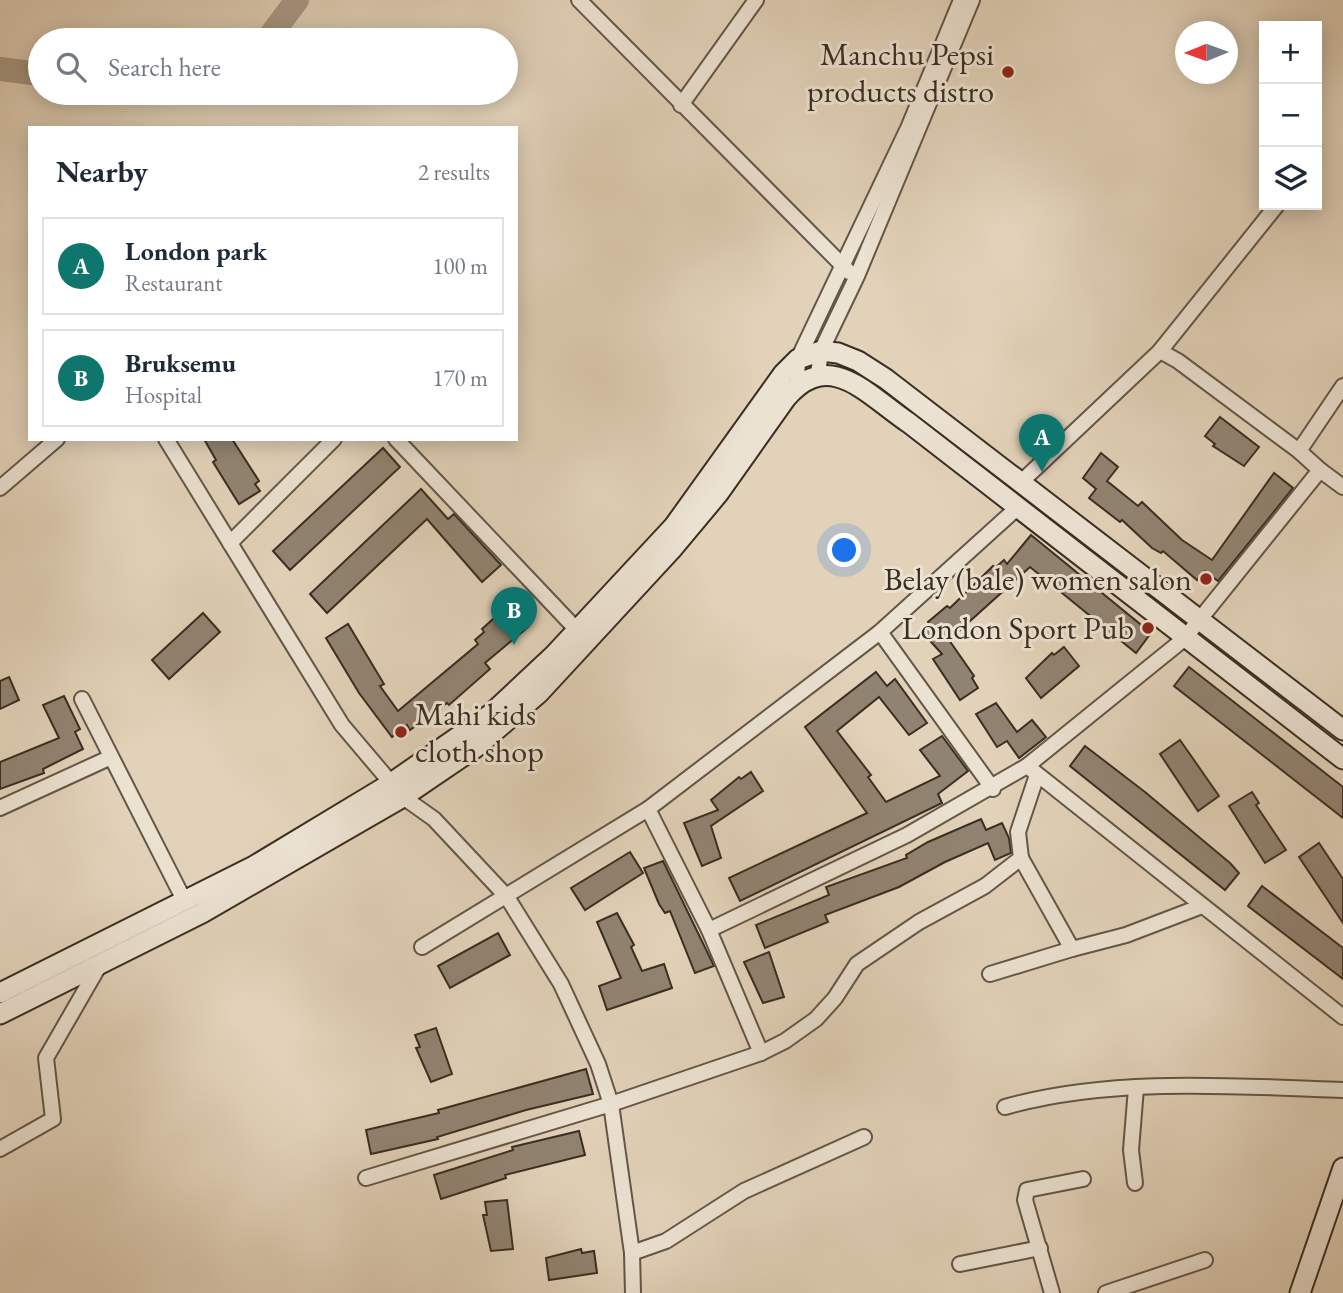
<!DOCTYPE html>
<html lang="en">
<head>
<meta charset="utf-8">
<style>
  :root { --surface:#fff; --page:#f2f2f3; --text:#1f2937; --muted:#747a83; --line:#e0e1e3; --accent:#0f766e }
  body { margin:0; font-family:"EB Garamond",serif; background:var(--page); color:var(--text) }
  .controls { position:absolute; right:21px; top:21px; display:grid; overflow:hidden; border-radius:0px; box-shadow:0 4px 18px #0003 }
  .controls button { width:63px; height:63px; display:grid; place-items:center; padding:0; border:0; border-bottom:2px solid var(--line); background:var(--surface); color:var(--text); font:35px sans-serif }
  .compass { position:absolute; left:1175px; top:21px; width:63px; height:63px; border-radius:50%; background:var(--surface); box-shadow:0 4px 18px #0003; rotate:269deg }
  .you { position:absolute; left:845px; top:551px; width:24px; height:24px; margin:-18px; border:5px solid #fff; border-radius:50%; background:#1a73e8; box-shadow:0 0 0 10px #1a73e833 }
  .badge { display:grid; place-items:center; width:46px; height:46px; border-radius:50%; background:var(--accent); color:#fff; font-size:23px; font-weight:700 }
  .pin { position:absolute; translate:-50% -58px; filter:drop-shadow(0 2px 4px #0008) }
  .pin::after { content:''; position:absolute; top:37px; width:24px; height:21px; background:inherit; clip-path:polygon(0 0,100% 0,50% 100%) }
  .list { margin:0; padding:0; list-style:none }
  h2 { display:flex; justify-content:space-between; align-items:center; height:91px; margin:0; padding:0 28px; font-size:30px }
  h2 small { font-size:23px; font-weight:400; color:var(--muted) }
  .list li { display:grid; grid-template-columns:46px 1fr auto; gap:21px; align-items:center; box-sizing:border-box; height:98px; margin:0 14px 14px; padding:0 14px; border:2px solid var(--line); border-radius:0px }
  .list b { display:block; font-size:26px; white-space:nowrap }
  .list p { margin:0; font-size:23px; white-space:nowrap; color:var(--muted) }
  .list em { font-size:23px; font-style:normal; color:var(--muted) }
  .icon { flex:none; width:38px; height:38px; fill:none; stroke:currentColor; stroke-width:2; stroke-linecap:round; stroke-linejoin:round }
  .map { position:relative; flex:none; width:1343px; height:1293px; overflow:hidden }
  .search { position:absolute; background:var(--surface); box-shadow:0 4px 18px #0003; left:28px; top:28px; width:490px; height:77px; display:flex; align-items:center; gap:18px; box-sizing:border-box; padding:0 24px; border-radius:38px; color:var(--muted); font-size:26px }
  .panel { position:absolute; background:var(--surface); box-shadow:0 4px 18px #0003; left:28px; top:126px; width:490px; height:315px; border-radius:0px }
  .map>svg:first-child { display:block }
  .lines { fill:none; stroke-linecap:round; stroke-linejoin:round }
  .river { stroke:#a99a86; stroke-width:24 }
  .building { fill:#918371; stroke:#3a2d22; stroke-width:2 }
  .street-casing { stroke:#645648; stroke-width:18 }
  .secondary-casing { stroke:#3a2d22; stroke-width:23 }
  .street { stroke:#ece2d2; stroke-width:14 }
  .secondary { stroke:#ece2d2; stroke-width:19 }
  .poi-dot { fill:#8f2418; stroke:#ece2d2; stroke-width:2.5 }
  .labels { text-anchor:middle; dominant-baseline:central; stroke-width:6; stroke-linejoin:round; paint-order:stroke }
  .poi-label { font-size:32px; fill:#3a2d22; stroke:#ece2d2; text-anchor:end }
</style>
</head>
<body>
<div class="map">
<svg width="1343" height="1293" viewBox="0 0 1343 1293">
  <rect width="100%" height="100%" fill="#e2d2b9"/>
  <filter id="stains"><feTurbulence type="fractalNoise" baseFrequency=".00286" numOctaves="4"/><feColorMatrix values="0 0 0 0 .2 0 0 0 0 .09 0 0 0 0 .02 0 0 0 .5 -.17"/></filter>
  <radialGradient id="worn" r=".72"><stop offset=".6" stop-color="#630" stop-opacity="0"/><stop offset="1" stop-color="#630" stop-opacity=".3"/></radialGradient>
  <g class="lines">
    <!-- river -->
    <g class="river">
      <polyline points="267,40 297,0"/>
      <polyline points="0,69 40,74"/>
    </g>
  </g>
  <!-- building -->
  <g class="building">
    <polygon points="1220,417 1259,447 1244,466 1213,446 1215,444 1205,436"/>
    <polygon points="204,439 232,439 259,481 255,484 260,491 239,504 213,462 216,460"/>
    <polygon points="383,448 400,467 290,570 273,551"/>
    <polygon points="1101,453 1118,467 1107,481 1138,506 1142,502 1182,540 1212,560 1274,473 1293,488 1218,581 1205,571 1197,580 1163,551 1161,553 1152,548 1122,520 1120,522 1089,498 1096,489 1083,478"/>
    <polygon points="421,489 448,519 454,514 501,565 482,582 427,519 327,613 310,594"/>
    <polygon points="1031,535 1151,633 1136,653 1030,567 949,640 974,676 972,678 978,688 960,700 933,659 942,654 923,633 931,626 928,622 947,606 950,608 993,566 995,568 1004,560 1007,564"/>
    <polygon points="513,608 528,627 485,663 490,669 449,705 447,703 410,730 407,725 392,737 359,693 326,638 348,624 384,684 380,686 398,711 478,644 475,640 484,632 482,629 503,610 506,614"/>
    <polygon points="203,613 220,632 169,679 152,660"/>
    <polygon points="1064,647 1079,666 1041,698 1026,678 1052,653 1054,655"/>
    <polygon points="1189,667 1343,787 1343,818 1174,686"/>
    <polygon points="876,672 887,686 895,679 927,723 909,735 879,697 837,731 871,775 868,777 886,802 940,776 920,750 942,736 968,771 938,794 942,803 740,901 729,878 867,813 805,727"/>
    <polygon points="9,677 19,700 0,709 0,681"/>
    <polygon points="64,696 80,729 75,732 83,749 43,769 44,773 0,789 0,762 59,738 43,705"/>
    <polygon points="996,703 1017,732 1032,720 1046,737 1019,758 1007,741 997,747 976,714"/>
    <polygon points="1180,740 1219,796 1198,811 1160,754"/>
    <polygon points="1085,746 1145,792 1230,863 1239,873 1225,890 1070,766"/>
    <polygon points="751,772 763,791 711,826 721,858 702,866 684,823 718,810 711,800 739,777 741,779"/>
    <polygon points="1252,792 1259,803 1256,805 1286,850 1265,863 1229,806"/>
    <polygon points="981,819 986,830 1002,823 1009,838 1011,853 995,860 988,843 945,862 899,887 825,915 828,922 765,948 756,925 829,895 826,887 907,858 906,855 928,842"/>
    <polygon points="1319,843 1343,879 1343,923 1299,857"/>
    <polygon points="630,852 643,873 585,910 571,888"/>
    <polygon points="663,861 714,966 695,973 670,911 665,913 659,904 644,868"/>
    <polygon points="1262,886 1343,948 1343,979 1248,906"/>
    <polygon points="617,913 634,945 631,947 642,971 664,964 672,988 607,1010 599,986 621,978 597,922"/>
    <polygon points="498,933 510,955 450,988 438,966"/>
    <polygon points="769,952 784,997 763,1003 744,962"/>
    <polygon points="436,1028 452,1074 431,1082 416,1048 420,1047 415,1035"/>
    <polygon points="586,1069 593,1094 526,1110 437,1137 438,1139 371,1154 366,1130 439,1113 438,1110"/>
    <polygon points="579,1131 585,1155 505,1175 506,1178 441,1199 434,1175 513,1150 512,1147"/>
    <polygon points="507,1200 513,1249 491,1251 483,1215 487,1215 485,1202"/>
    <polygon points="581,1249 582,1253 594,1251 597,1273 549,1280 546,1258"/>
  </g>
  <g class="lines">
    <!-- street casing -->
    <g class="street-casing">
      <g id="street">
        <polyline points="579,0 849,272"/>
        <polyline points="681,105 756,0"/>
        <polyline points="1160,351 1277,205"/>
        <polyline points="818,374 821,351 857,276 972,0"/>
        <polyline points="797,384 798,359 909,126 961,0"/>
        <polyline points="166,439 342,725 403,797 434,819 507,897 561,984 598,1064 611,1104 632,1253 633,1293"/>
        <polyline points="396,439 577,630"/>
        <polyline points="1320,470 1343,487"/>
        <polyline points="1019,484 1160,351 1178,361 1299,451"/>
        <polyline points="0,488 57,439"/>
        <polyline points="230,543 334,439"/>
        <polyline points="880,632 993,789"/>
        <polyline points="82,699 185,902"/>
        <polyline points="1027,766 1184,639 1320,470 1299,451 1343,386"/>
        <polyline points="0,808 109,758"/>
        <polyline points="648,809 709,930 907,835 1027,766 1343,1017"/>
        <polyline points="1021,858 1072,949 1126,935 1202,906"/>
        <polyline points="709,930 761,1053"/>
        <polyline points="422,947 648,809 880,632 1017,508"/>
        <polyline points="990,974 1072,949"/>
        <path d="M1005 1107C1109 1077 1235 1086 1343 1090"/>
        <polyline points="0,1149 53,1119 46,1058 99,966"/>
        <polyline points="366,1178 611,1104 761,1053 785,1041 816,1019 835,998 857,964 919,922 985,886 1021,858 1018,832 1037,775"/>
        <polyline points="1135,1183 1131,1150 1136,1088"/>
        <polyline points="632,1253 666,1241 744,1191 864,1137"/>
        <polyline points="960,1264 1040,1248"/>
        <polyline points="1052,1293 1025,1200 1027,1190 1083,1179"/>
        <polyline points="1106,1293 1205,1260"/>
      </g>
    </g>
    <!-- secondary casing -->
    <g class="secondary-casing">
      <g id="secondary">
        <polyline points="0,993 254,866 390,784 491,714 553,656 674,526 783,374 798,359 821,351 838,353 858,361 886,379 1343,730"/>
        <path d="M0 1014 202 913 403 797 475 748 539 693 673 548 718 494 786 398C830 347 867 395 909 423L1343 759"/>
        <polyline points="1300,1293 1343,1168"/>
      </g>
    </g>
    <!-- street -->
    <use href="#street" class="street"/>
    <!-- secondary -->
    <use href="#secondary" class="secondary"/>
  </g>
  <!-- markers -->
  <g class="poi-dot">
    <circle cx="1008" cy="72" r="7"/>
    <circle cx="1206" cy="579" r="7"/>
    <circle cx="1148" cy="628" r="7"/>
    <circle cx="401" cy="732" r="7"/>
  </g>
  <g class="labels">
    <!-- poi labels -->
    <g class="poi-label">
      <text x="994" y="54">Manchu Pepsi<tspan x="994" dy="37">products distro</tspan></text>
      <text x="1192" y="579">Belay (bale) women salon</text>
      <text x="1134" y="628">London Sport Pub</text>
      <text x="415" y="714" text-anchor="start">Mahi kids<tspan x="415" dy="37">cloth shop</tspan></text>
    </g>
  </g>
  <rect width="100%" height="100%" filter="url(#stains)"/>
  <rect width="100%" height="100%" fill="url(#worn)"/>
</svg>
<div class="controls">
<button>+</button>
<button>−</button>
<button><svg class="icon" aria-label="layers" viewBox="0 0 24 24"><path d="M12 4l9 5-9 5-9-5zM3 14l9 5 9-5"/></svg></button>
</div>
<svg class="compass" viewBox="-18 -18 36 36"><path d="M0-13l5 13h-10z" fill="#e53935"/><path d="M0 13l5-13h-10z" fill="#747a83"/></svg>
<div class="you"></div>
<div class="pin badge" style="left:1042px;top:472px">A</div>
<div class="pin badge" style="left:514px;top:645px">B</div>
<div class="search"><svg class="icon" aria-label="search" viewBox="0 0 24 24"><circle cx="10" cy="10" r="6"/><path d="M15 15l6 6"/></svg>Search here</div>
<section class="panel">
<h2>Nearby<small>2 results</small></h2>
<ul class="list">
<li><span class="badge">A</span><div><b>London park</b><p>Restaurant</p></div><em>100 m</em></li>
<li><span class="badge">B</span><div><b>Bruksemu</b><p>Hospital</p></div><em>170 m</em></li>
</ul>
</section>
</div>
</body>
</html>
